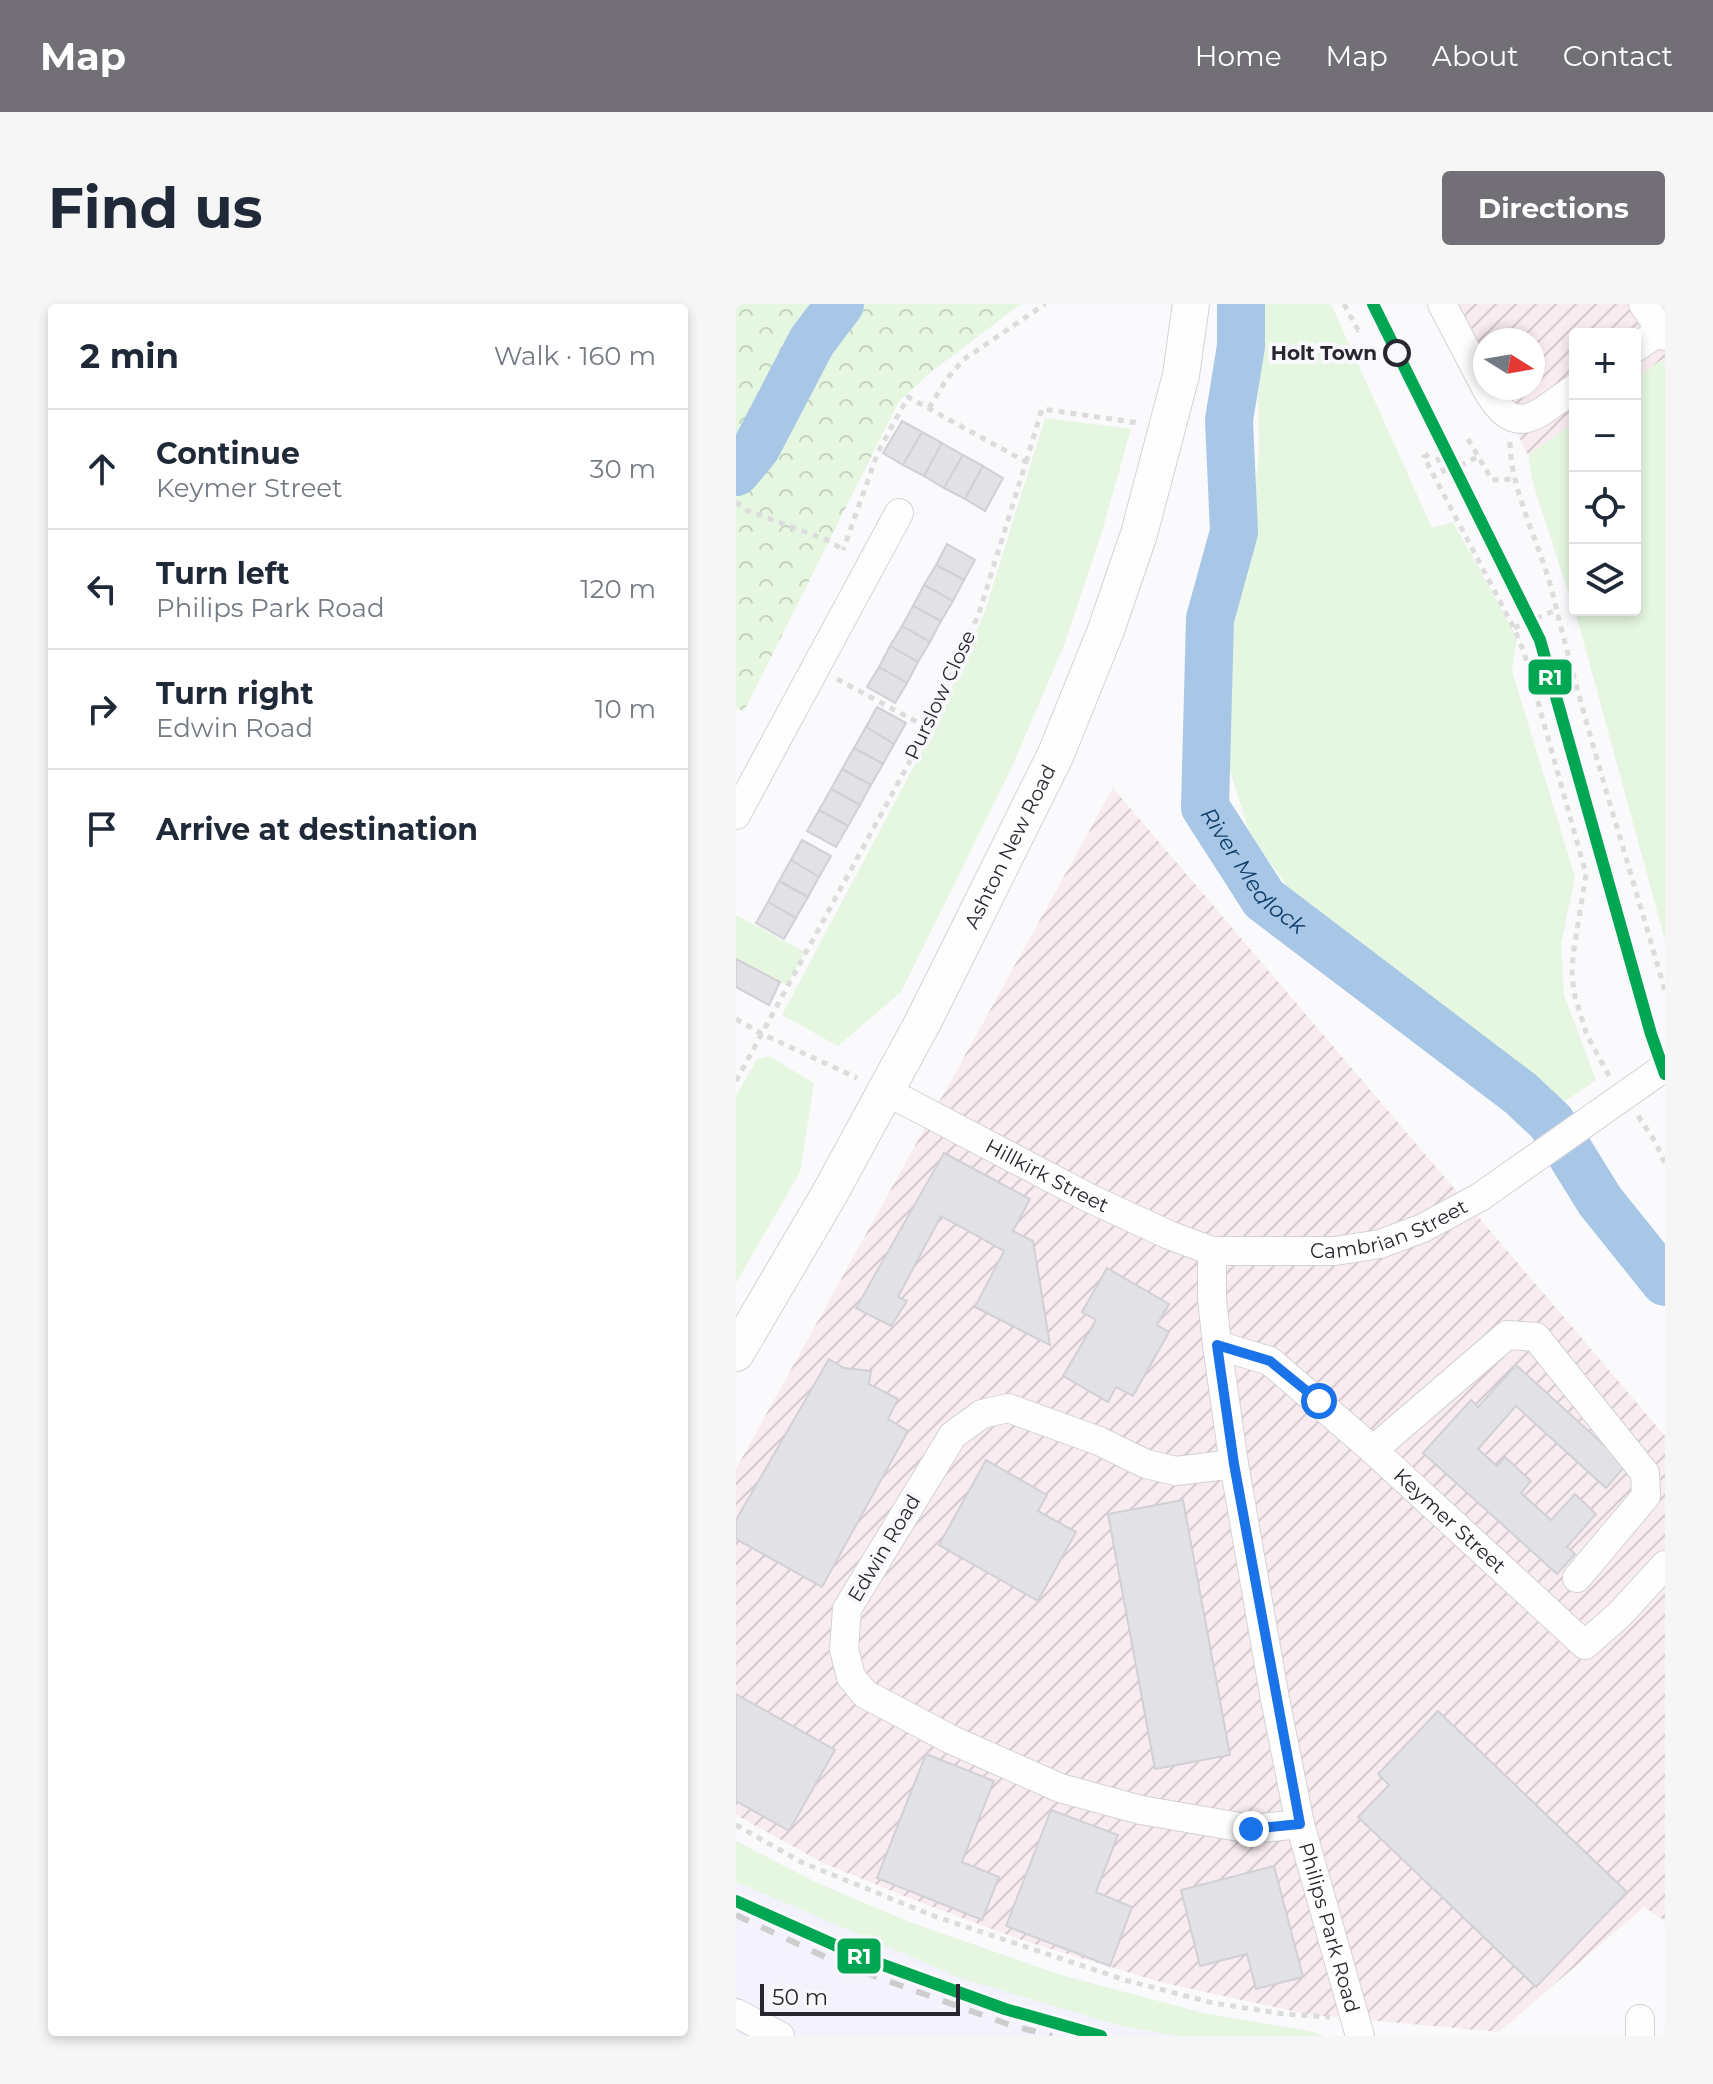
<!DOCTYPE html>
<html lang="en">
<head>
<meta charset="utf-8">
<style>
  :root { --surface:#fff; --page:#f6f6f7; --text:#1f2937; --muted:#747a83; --line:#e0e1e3; --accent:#727076 }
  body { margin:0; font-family:Montserrat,sans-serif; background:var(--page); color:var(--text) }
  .controls { position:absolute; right:24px; top:24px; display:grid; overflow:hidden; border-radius:8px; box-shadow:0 4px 12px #0003 }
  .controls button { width:72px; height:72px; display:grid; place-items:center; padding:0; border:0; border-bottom:2px solid var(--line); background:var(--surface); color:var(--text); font:40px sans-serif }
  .compass { position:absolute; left:737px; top:24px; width:72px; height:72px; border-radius:50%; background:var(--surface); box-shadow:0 4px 12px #0003; rotate:101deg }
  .scale { position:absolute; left:24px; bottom:20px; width:200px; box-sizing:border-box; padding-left:8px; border:4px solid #28272f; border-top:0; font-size:22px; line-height:28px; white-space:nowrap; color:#28272f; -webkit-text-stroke:6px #f9f8fc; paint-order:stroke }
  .stop { position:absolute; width:24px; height:24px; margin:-18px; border:6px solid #1a73e8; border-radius:50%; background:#fff }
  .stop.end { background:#1a73e8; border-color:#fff; box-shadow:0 2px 8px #0008 }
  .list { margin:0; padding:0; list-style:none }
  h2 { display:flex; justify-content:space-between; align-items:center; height:104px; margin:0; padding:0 32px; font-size:34px }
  h2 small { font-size:26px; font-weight:400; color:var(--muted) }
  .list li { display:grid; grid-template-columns:52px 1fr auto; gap:24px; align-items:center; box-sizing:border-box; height:120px; padding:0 32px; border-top:2px solid var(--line) }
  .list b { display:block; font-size:30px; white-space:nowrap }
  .list p { margin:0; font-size:26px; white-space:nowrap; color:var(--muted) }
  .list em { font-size:26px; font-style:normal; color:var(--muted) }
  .icon { flex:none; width:44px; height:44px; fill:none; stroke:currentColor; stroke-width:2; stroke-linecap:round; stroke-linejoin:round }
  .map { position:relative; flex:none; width:929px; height:1732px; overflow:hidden; border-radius:8px }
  header { display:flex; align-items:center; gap:48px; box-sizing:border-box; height:112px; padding:0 40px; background:var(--accent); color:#fff }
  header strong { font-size:38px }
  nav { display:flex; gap:44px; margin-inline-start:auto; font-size:28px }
  .intro { display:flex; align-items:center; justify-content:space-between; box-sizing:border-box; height:192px; padding:0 48px }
  h1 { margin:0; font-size:56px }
  .button { padding:20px 36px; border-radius:8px; background:var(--accent); color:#fff; font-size:28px; font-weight:700 }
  main { display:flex; gap:48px; padding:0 48px }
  aside { flex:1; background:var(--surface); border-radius:8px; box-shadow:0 4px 12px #0003 }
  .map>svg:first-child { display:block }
  .built { fill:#f4f2fd }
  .industrial { fill:url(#industrial-furrows) }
  .green { fill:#e5f7e1 }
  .forest { fill:url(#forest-crowns) }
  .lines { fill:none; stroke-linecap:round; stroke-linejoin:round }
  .river { stroke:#a8c7e7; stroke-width:48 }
  .building { fill:#e2e1e6; stroke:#d1d0d5; stroke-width:2 }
  .minor-casing { stroke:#d4d2d7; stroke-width:30 }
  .major-casing { stroke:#d4d2d7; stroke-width:38 }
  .path { stroke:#dcdcdd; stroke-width:5; stroke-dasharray:6 6; stroke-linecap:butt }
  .minor { stroke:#fefefe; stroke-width:28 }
  .major { stroke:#fefefe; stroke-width:36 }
  .rail { stroke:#cdcdce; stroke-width:6; stroke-dasharray:14 14; stroke-linecap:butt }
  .minor-bridge-casing { stroke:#d4d2d7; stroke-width:30; stroke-linecap:butt }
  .minor-bridge { stroke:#fefefe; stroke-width:28 }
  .rail-1-casing { stroke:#f9f8fc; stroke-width:18 }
  .rail-1 { stroke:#00a651; stroke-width:12 }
  .route { stroke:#1a73e8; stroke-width:10 }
  .stop-dot { fill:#f9f8fc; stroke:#28272f; stroke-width:4 }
  .labels { text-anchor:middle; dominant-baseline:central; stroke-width:8; stroke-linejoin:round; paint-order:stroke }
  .stop-label { font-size:20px; font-weight:bold; fill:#28272f; stroke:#f9f8fc; text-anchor:end }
  .street-label { font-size:20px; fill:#28272f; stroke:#f9f8fc }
  .water-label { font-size:22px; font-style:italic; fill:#0d3c67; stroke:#f9f8fc }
  .line-badge { stroke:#f9f8fc; stroke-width:3 }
  .badge-label { font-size:22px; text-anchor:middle; font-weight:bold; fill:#fff }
</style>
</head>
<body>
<header>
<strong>Map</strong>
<nav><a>Home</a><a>Map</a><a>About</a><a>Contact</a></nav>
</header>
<div class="intro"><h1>Find us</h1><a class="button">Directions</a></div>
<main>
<aside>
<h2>2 min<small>Walk · 160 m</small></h2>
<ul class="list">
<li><svg class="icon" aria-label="ahead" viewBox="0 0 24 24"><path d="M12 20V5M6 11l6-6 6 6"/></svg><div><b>Continue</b><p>Keymer Street</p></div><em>30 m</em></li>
<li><svg class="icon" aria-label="left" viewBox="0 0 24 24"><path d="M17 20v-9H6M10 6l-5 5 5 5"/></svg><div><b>Turn left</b><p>Philips Park Road</p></div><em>120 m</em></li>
<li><svg class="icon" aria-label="right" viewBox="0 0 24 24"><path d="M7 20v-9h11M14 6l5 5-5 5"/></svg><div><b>Turn right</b><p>Edwin Road</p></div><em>10 m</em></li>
<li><svg class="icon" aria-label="arrive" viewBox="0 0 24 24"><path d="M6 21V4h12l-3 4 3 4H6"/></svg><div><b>Arrive at destination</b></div></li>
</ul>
</aside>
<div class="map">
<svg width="929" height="1732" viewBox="0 0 929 1732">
  <defs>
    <pattern id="industrial-furrows" width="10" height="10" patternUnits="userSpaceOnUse" patternTransform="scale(2)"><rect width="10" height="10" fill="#f8ecf1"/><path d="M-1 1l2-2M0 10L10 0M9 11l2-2" fill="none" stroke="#d5cacf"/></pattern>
    <pattern id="forest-crowns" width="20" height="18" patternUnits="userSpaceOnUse" patternTransform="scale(2)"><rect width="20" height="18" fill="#e5f7e1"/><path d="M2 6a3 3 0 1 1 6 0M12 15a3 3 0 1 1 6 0" fill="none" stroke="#c4d4c1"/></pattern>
  </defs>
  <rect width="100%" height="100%" fill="#faf9fb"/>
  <!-- built -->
  <polygon class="built" points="0,1537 79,1578 176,1619 325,1671 467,1709 577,1728 588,1732 0,1732"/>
  <!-- industrial -->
  <g class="industrial">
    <polygon points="716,0 929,0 929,62 925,56 899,75 899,30 839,30 839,118 792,151 759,84 797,84 797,36 749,36 749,65"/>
    <polygon points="377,484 929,1132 929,1617 908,1603 763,1728 575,1711 428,1679 285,1636 168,1592 87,1559 0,1511 0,1165"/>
  </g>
  <!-- green -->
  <g class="green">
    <polygon points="526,0 595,0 696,224 717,218 781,333 776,367 839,573 825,640 828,691 860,776 825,800 776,756 565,601 514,531 492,460 490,401 498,304 513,243 523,147 522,76"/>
    <polygon points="925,56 929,62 929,636 845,328 796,176 792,151 839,118 839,306 899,306 899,75"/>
    <polygon points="309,114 395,125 365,231 328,341 274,467 165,688 102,742 46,711 195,430 248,310"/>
    <polygon points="0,611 69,648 51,682 0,655"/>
    <polygon points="33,752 78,779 64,868 0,979 0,792 21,755"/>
    <polygon points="0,1537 79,1578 176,1619 325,1671 467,1709 577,1728 588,1732 441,1732 385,1722 227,1675 0,1578"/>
  </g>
  <!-- forest -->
  <polygon class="forest" points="0,0 285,0 195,68 163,97 8,407 0,404"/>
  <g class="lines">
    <!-- river -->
    <g class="river">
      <path id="s1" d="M505 0V42L493 116 498 228 474 315 469 503 528 595 784 789 815 818 864 897 929 978"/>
      <polyline points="0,168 20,144 76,37 104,0"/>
    </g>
  </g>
  <!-- building -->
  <g class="building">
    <polygon points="166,117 186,128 167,161 147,149"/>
    <polygon points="186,128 206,139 188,172 167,161"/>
    <polygon points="206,139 227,151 208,184 188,172"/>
    <polygon points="227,151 247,162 229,195 208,184"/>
    <polygon points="247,162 267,174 249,207 229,195"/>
    <polygon points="211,240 239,256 228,276 200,261"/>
    <polygon points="200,261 228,276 217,297 188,281"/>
    <polygon points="188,281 217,297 205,317 177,302"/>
    <polygon points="177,302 205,317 194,338 166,322"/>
    <polygon points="166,322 194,338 182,358 154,342"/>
    <polygon points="154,342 182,358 171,379 143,363"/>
    <polygon points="143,363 171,379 159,399 131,383"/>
    <polygon points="141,403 170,419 158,440 130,423"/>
    <polygon points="130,423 158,440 147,460 118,444"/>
    <polygon points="118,444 147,460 135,481 106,465"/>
    <polygon points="106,465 135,481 124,501 95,485"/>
    <polygon points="95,485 124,501 112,522 83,506"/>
    <polygon points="83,506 112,522 100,543 71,527"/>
    <polygon points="66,536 95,552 83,573 55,556"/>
    <polygon points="55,556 83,573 72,593 43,577"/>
    <polygon points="43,577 72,593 60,614 32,598"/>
    <polygon points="32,598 60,614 48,635 20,619"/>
    <polygon points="0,655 44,678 33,701 0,683"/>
    <polygon points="208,849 294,895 277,927 297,937 314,1041 239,1003 268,947 205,912 162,993 171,997 155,1022 120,1004"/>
    <polygon points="371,964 433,1000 421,1021 433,1028 397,1092 380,1083 372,1098 327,1072 360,1016 346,1008"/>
    <polygon points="93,1055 108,1064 135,1067 133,1080 162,1095 152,1115 172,1127 86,1283 0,1235 0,1216"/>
    <polygon points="780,1061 890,1161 870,1184 780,1102 742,1145 761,1162 769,1153 795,1177 785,1189 815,1216 839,1190 860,1210 831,1243 839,1250 821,1270 687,1149 735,1096 742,1103"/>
    <polygon points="250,1156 311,1191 302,1207 340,1228 302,1297 203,1241"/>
    <polygon points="447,1196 494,1451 419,1465 372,1210"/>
    <polygon points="0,1390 99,1446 53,1527 0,1497"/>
    <polygon points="702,1407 891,1588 800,1683 622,1513 653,1481 642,1470"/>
    <polygon points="190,1450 258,1477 226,1558 263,1573 246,1616 141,1574"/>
    <polygon points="315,1506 382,1531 360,1588 396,1603 374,1662 270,1622"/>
    <polygon points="538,1562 567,1673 520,1685 511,1650 464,1662 445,1586"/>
  </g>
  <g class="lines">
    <!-- minor casing -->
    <g class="minor-casing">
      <g id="minor">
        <polyline points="706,0 749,82"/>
        <polyline points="907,0 929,32"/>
        <polyline points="899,44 929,24"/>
        <path d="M750 84C779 138 801 110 839 84"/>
        <polyline points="0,511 163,209"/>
        <path id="s2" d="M150 787 353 894 433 931 476 947H599L644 940 687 924 744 893"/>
        <path id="s3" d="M476 947V994L481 1041 498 1160 539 1395 564 1520 624 1732"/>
        <path id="s4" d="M481 1041 534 1057 637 1146 849 1341 884 1310 929 1261"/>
        <polyline points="637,1146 771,1031 800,1033 909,1169 910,1192 841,1274"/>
        <polyline points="498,1160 440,1167 410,1160 363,1137 272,1104 246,1110 217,1131 111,1305 108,1345 115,1373 129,1390 216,1436 324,1484 405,1506 515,1525 564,1520"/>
        <polyline points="0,1709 44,1732"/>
        <polyline points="904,1715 904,1732"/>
      </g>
    </g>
    <!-- major casing -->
    <g class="major-casing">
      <g id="major">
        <path id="s5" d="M0 1049 94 889 187 718 320 450 370 326 403 230 445 71 455 0"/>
      </g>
    </g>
    <!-- path -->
    <g class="path">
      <polyline points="608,0 622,26 628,23"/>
      <polyline points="193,104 210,76 227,56 309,0"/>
      <polyline points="732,135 756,176 779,175"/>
      <path d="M774 138C774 187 807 246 818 295 850 427 892 557 929 687"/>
      <polyline points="693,150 688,153 778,324 788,348 850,570 837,651 836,672 839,693 851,731 873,772"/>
      <polyline points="701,153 709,170 743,152"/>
      <polyline points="290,158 306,105 403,119"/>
      <polyline points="0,198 10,206 94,237 107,246"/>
      <polyline points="778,324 820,306"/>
      <polyline points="101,375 192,424"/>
      <polyline points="0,715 26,730 121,774"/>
      <polyline points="0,777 192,424 243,309 290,158 172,93 142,148 107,246"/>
      <polyline points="902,812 920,839 929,860"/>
      <polyline points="0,1521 65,1558 198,1612 389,1676 477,1699 548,1710 594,1713"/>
    </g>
    <!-- minor -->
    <use href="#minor" class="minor"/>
    <!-- major -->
    <use href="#major" class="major"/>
    <!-- rail -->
    <g class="rail">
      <polyline points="0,1597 128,1654 269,1705 365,1732"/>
      <polyline points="0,1611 102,1659 274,1721 316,1732"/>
    </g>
    <!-- minor-bridge casing -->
    <g class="minor-bridge-casing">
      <polyline id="minor-bridge" points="744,893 929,763"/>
    </g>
    <!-- minor-bridge -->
    <use href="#minor-bridge" class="minor-bridge"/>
    <!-- rail-1 casing -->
    <g class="rail-1-casing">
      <g id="rail-1">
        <polyline points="637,0 804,336 915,730 929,770"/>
        <polyline points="0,1597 128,1654 269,1705 365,1732"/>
      </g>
    </g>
    <!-- rail-1 -->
    <use href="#rail-1" class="rail-1"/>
  </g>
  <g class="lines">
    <!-- route -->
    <polyline class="route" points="515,1525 564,1520 498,1160 481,1041 534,1057 583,1097"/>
  </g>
  <!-- markers -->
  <circle class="stop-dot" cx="661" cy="49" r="12"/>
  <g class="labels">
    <!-- stop labels -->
    <g class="stop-label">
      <text x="641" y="49">Holt Town</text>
    </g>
    <!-- street labels -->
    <g class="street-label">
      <text transform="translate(204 391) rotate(-65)">Purslow Close</text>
      <text stroke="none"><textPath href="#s5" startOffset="576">Ashton New Road</textPath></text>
      <text stroke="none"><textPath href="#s2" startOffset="182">Hillkirk Street</textPath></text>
      <text stroke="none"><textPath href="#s2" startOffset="544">Cambrian Street</textPath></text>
      <text stroke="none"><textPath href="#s4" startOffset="296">Keymer Street</textPath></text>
      <text transform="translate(148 1244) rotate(-59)">Edwin Road</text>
      <text stroke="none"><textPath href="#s3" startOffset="688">Philips Park Road</textPath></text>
    </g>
    <!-- water labels -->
    <g class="water-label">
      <text stroke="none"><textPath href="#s1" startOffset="588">River Medlock</textPath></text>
    </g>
  </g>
  <g class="line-badge">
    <rect x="791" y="354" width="46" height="38" rx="8" fill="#00a651"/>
    <rect x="100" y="1633" width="46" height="38" rx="8" fill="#00a651"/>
  </g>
  <g class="badge-label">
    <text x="814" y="381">R1</text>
    <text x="123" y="1660">R1</text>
  </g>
</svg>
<div class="controls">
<button>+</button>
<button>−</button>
<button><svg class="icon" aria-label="locate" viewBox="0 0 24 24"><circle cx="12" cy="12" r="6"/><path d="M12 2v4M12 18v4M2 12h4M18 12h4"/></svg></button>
<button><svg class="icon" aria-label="layers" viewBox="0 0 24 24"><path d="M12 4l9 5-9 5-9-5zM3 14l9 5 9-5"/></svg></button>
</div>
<svg class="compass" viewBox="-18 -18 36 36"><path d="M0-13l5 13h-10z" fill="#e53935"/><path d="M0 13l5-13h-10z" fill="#747a83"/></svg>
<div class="scale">50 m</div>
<div class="stop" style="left:583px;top:1097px"></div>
<div class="stop end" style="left:515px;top:1525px"></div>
</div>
</main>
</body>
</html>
